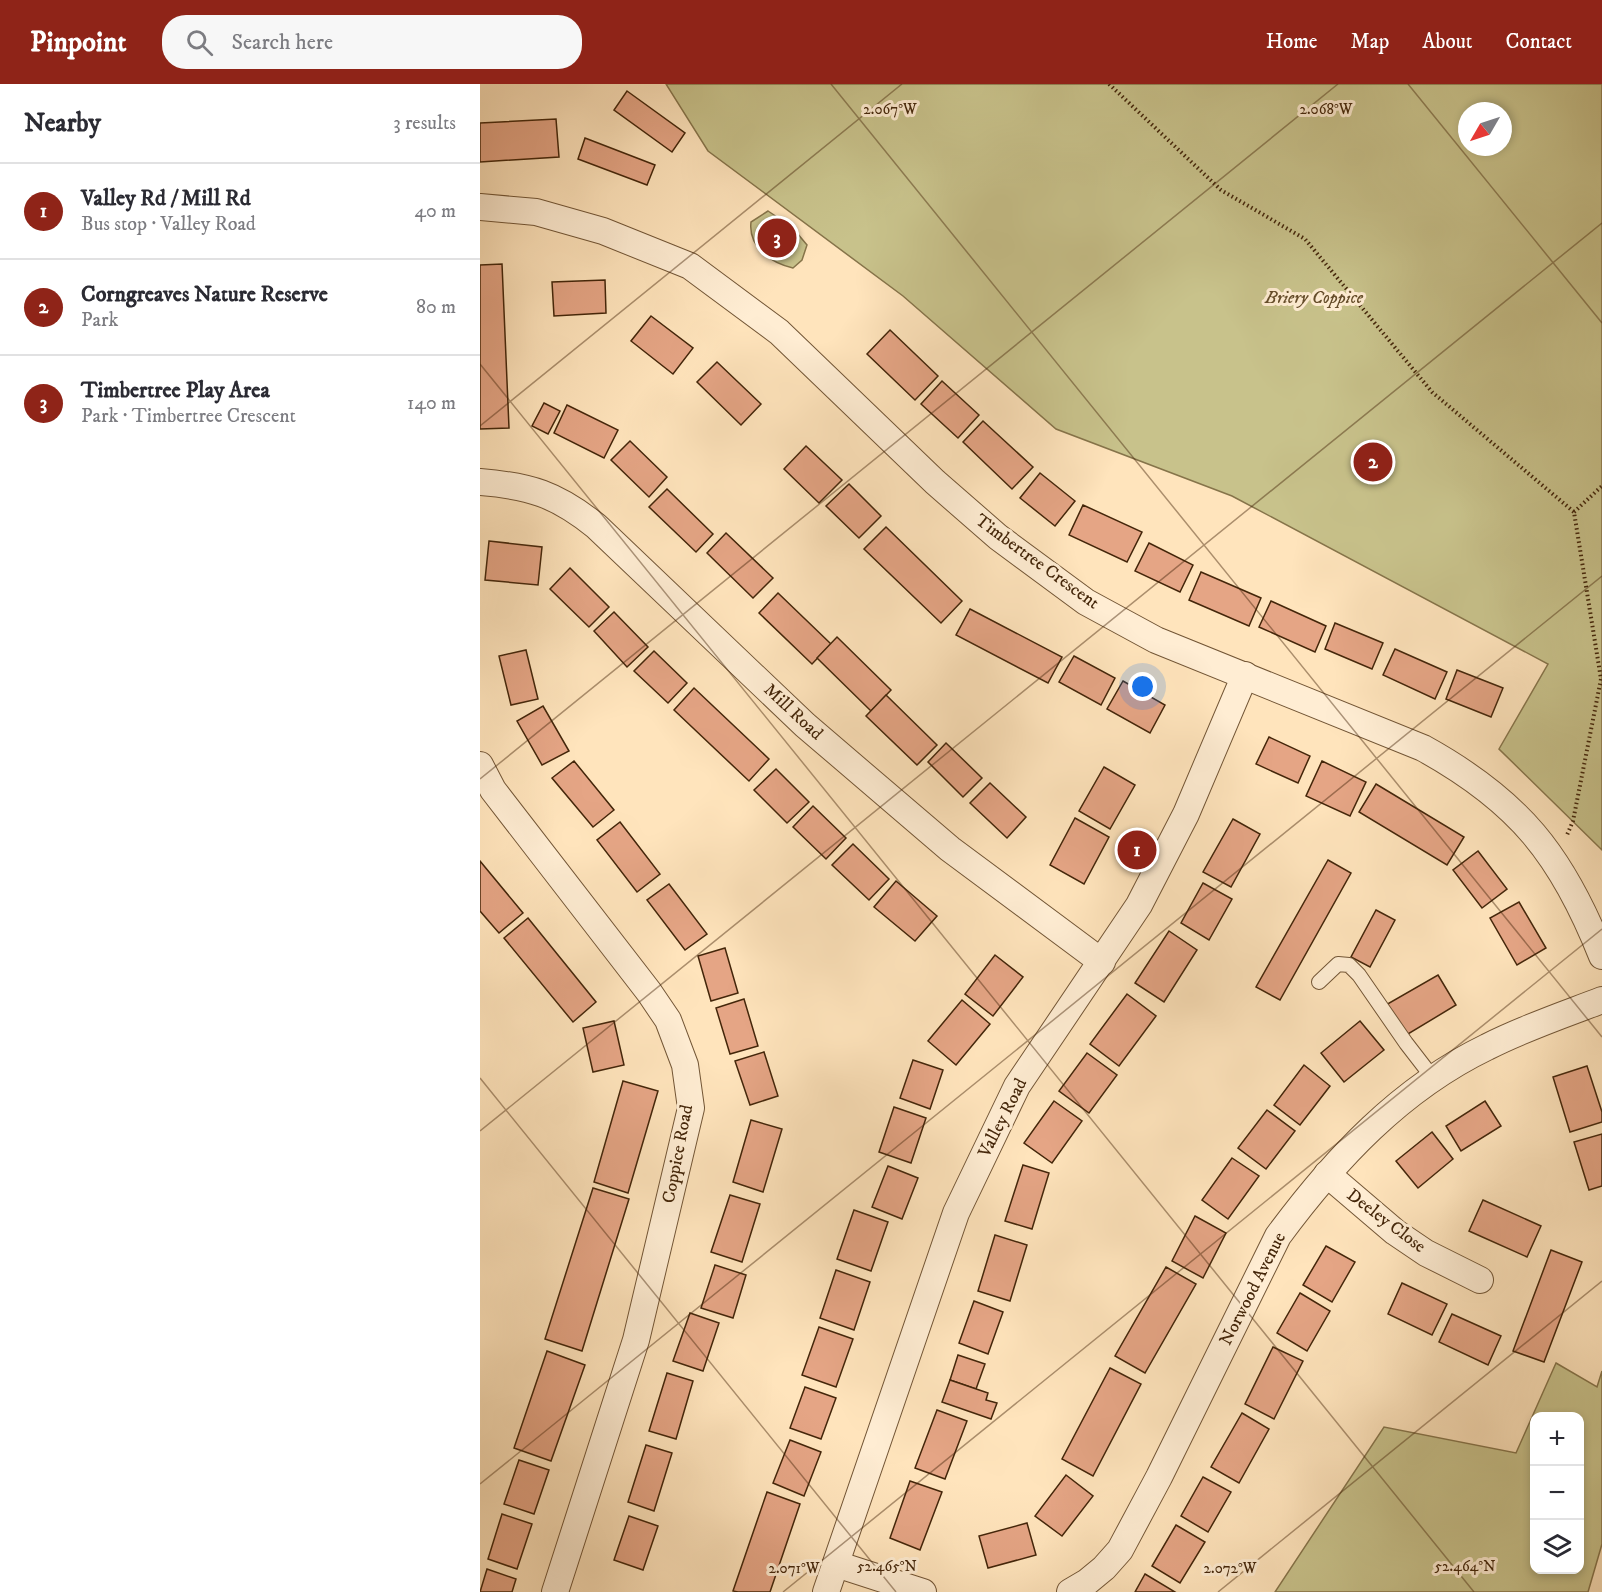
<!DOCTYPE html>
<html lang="en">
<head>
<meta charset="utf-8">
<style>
  :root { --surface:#fff; --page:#f7f7f7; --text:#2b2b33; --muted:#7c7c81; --line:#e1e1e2; --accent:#8f2418 }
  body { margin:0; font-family:"IM FELL DW Pica",serif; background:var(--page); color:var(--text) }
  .controls { position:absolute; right:18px; bottom:18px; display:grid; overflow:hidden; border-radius:12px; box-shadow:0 3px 9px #0003 }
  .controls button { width:54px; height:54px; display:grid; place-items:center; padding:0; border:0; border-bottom:2px solid var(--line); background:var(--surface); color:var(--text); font:30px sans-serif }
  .compass { position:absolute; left:978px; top:18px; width:54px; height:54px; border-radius:50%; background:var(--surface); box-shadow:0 3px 9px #0003; rotate:231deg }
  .you { position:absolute; left:663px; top:603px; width:21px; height:21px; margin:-15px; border:4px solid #fff; border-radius:50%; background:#1a73e8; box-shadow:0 0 0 9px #1a73e833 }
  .badge { display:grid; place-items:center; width:39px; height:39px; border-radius:50%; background:var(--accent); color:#fff; font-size:20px; font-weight:700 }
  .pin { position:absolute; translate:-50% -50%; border:3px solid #fff; box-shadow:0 2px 6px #0006 }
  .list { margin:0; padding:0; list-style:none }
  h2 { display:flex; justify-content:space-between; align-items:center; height:78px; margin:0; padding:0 24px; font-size:26px }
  h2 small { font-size:20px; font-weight:400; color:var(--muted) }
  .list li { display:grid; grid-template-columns:39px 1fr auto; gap:18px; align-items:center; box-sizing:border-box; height:96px; padding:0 24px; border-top:2px solid var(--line) }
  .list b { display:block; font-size:22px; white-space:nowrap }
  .list p { margin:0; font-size:20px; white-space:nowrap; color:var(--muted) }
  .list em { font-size:20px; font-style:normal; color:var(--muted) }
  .icon { flex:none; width:33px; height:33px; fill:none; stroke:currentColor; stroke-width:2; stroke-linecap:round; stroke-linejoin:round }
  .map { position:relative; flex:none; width:1122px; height:1508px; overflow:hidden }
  header { display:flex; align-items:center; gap:36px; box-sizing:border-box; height:84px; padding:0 30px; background:var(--accent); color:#fff }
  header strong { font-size:28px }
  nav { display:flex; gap:33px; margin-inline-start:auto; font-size:21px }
  .search { width:420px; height:54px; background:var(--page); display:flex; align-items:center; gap:15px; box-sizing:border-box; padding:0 21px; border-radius:24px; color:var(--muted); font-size:22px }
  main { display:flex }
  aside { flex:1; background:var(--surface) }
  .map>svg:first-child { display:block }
  .green { fill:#c8c28b; stroke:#86744a; stroke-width:1.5; fill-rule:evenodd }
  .building { fill:#e5a585; stroke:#44260a; stroke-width:1.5 }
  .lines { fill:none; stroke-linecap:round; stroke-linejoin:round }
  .service-casing { stroke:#735636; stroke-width:16 }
  .minor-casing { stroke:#735636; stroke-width:28 }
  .path { stroke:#44260a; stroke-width:4; stroke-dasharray:1.5 3; stroke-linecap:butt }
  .service { stroke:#ffedd3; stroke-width:14 }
  .minor { stroke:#ffedd3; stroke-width:26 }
  .ticks { fill:none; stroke:#44260a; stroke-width:1.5; stroke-opacity:0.45 }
  .labels { text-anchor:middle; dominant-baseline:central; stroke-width:6; stroke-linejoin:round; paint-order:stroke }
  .park-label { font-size:18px; font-style:italic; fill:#654d2a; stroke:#ffedd3 }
  .street-label { font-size:18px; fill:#44260a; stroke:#ffedd3 }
  .ticks-label { font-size:15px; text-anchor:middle; fill:#44260a; stroke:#ffedd3; stroke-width:6; stroke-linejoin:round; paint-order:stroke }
</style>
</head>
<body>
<header>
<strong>Pinpoint</strong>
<div class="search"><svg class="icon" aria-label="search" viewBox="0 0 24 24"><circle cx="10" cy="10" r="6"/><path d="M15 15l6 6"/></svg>Search here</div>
<nav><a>Home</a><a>Map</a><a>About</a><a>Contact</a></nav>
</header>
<main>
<aside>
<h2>Nearby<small>3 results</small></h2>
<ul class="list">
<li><span class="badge">1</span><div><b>Valley Rd / Mill Rd</b><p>Bus stop · Valley Road</p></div><em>40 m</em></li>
<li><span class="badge">2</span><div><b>Corngreaves Nature Reserve</b><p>Park</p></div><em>80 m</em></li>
<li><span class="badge">3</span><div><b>Timbertree Play Area</b><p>Park · Timbertree Crescent</p></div><em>140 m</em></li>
</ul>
</aside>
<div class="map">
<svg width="1122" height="1508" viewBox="0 0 1122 1508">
  <rect width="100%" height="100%" fill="#ffe4bc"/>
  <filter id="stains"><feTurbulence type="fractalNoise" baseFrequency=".00333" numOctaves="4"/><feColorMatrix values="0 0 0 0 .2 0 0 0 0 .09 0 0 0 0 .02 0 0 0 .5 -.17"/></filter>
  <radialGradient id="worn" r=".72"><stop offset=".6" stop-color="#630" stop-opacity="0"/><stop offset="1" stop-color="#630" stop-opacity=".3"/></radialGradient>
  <!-- green -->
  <g class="green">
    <path d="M186 0H1122V766L1019 665 1068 580 752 412 576 345 423 212 228 67ZM987 27H1023V63H987Z"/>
    <path d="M288 127 312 143 327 161 322 176 313 184C291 179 268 163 271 138Z"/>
    <path d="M1076 1279 1117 1303 1122 1287V1460L1108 1508H795L904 1343 1036 1369ZM1100 1332V1486H1054V1332Z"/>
  </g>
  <!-- building -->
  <g class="building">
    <polygon points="147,7 205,49 192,68 134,26"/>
    <polygon points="76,35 79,73 0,78 0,39"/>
    <polygon points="105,54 175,81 167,101 98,75"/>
    <polygon points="22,180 29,344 0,345 0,181"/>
    <polygon points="125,196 126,229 74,232 72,198"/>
    <polygon points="171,232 213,264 193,290 151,257"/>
    <polygon points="410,246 458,292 435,316 387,270"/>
    <polygon points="237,278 281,320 261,341 217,298"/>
    <polygon points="462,297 499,331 478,354 441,320"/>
    <polygon points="64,319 80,327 68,350 52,342"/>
    <polygon points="87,321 138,346 124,374 74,349"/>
    <polygon points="503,337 553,383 532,405 483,358"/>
    <polygon points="150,357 187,393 169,413 131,376"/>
    <polygon points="326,362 362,396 339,419 304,385"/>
    <polygon points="560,389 595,417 575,442 540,414"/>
    <polygon points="369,400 401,432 379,454 346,422"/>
    <polygon points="187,405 233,450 216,468 169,423"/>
    <polygon points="603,421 662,448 647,478 589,451"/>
    <polygon points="406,443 482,517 461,539 384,465"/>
    <polygon points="246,449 293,494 273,514 227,469"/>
    <polygon points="9,457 62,463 58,501 5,496"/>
    <polygon points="669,459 713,481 700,508 655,487"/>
    <polygon points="90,484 129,523 109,543 70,505"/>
    <polygon points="721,488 781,514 769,542 709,516"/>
    <polygon points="298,509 351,560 332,580 279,529"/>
    <polygon points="791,517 846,542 835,568 779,543"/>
    <polygon points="490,525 582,573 568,599 476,551"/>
    <polygon points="134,528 168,563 147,583 114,547"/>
    <polygon points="855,539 903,559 892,585 845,565"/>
    <polygon points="357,553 411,606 391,627 337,574"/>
    <polygon points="915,565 967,588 955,615 903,591"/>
    <polygon points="46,566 58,615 31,621 19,572"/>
    <polygon points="174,567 207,599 188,619 154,587"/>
    <polygon points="594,572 635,594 621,621 579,598"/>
    <polygon points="977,586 1023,604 1011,633 966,615"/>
    <polygon points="643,597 685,621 670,649 627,625"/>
    <polygon points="214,604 289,675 269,697 194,626"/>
    <polygon points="406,611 457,661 437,681 386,632"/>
    <polygon points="63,622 89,667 62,681 37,637"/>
    <polygon points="789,653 830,672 818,699 776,680"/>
    <polygon points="466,659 502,694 483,713 448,678"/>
    <polygon points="94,677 134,726 113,743 72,694"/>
    <polygon points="842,677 886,698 870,732 826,712"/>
    <polygon points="624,683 655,701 630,745 599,727"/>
    <polygon points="296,685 329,718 307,739 274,706"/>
    <polygon points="510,699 546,733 527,754 490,719"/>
    <polygon points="896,700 984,753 967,781 879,728"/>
    <polygon points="333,722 366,754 346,775 313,743"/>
    <polygon points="595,734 629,753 604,800 570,781"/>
    <polygon points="753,735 780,750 751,803 723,788"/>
    <polygon points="140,738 180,790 157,808 117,756"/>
    <polygon points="373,760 409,795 389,816 352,781"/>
    <polygon points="998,767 1027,805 1002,824 973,786"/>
    <polygon points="848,776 871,789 800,916 776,903"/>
    <polygon points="0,777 43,829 19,849 0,827"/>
    <polygon points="416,797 457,832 435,857 394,823"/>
    <polygon points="723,799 752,815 729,856 701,839"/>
    <polygon points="189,800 227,850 205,866 167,816"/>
    <polygon points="1039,818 1066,864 1037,881 1010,834"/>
    <polygon points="896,826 915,836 890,883 871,873"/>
    <polygon points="48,834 116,918 93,938 24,854"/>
    <polygon points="689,847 717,866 684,918 655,899"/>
    <polygon points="245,864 258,909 231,917 218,872"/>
    <polygon points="515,871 543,893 513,932 485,910"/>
    <polygon points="958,891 976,921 923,953 904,922"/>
    <polygon points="647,910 676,932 639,982 610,960"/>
    <polygon points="264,915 278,962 250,970 236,924"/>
    <polygon points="482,916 510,940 476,981 448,957"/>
    <polygon points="134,937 144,981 113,988 103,944"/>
    <polygon points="880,937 904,966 864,998 841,969"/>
    <polygon points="284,968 298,1012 270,1021 255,977"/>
    <polygon points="607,969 637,991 609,1029 579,1007"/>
    <polygon points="433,976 463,986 450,1025 420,1014"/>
    <polygon points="824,981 850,1002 820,1041 794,1021"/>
    <polygon points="1107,982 1122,1028 1122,1038 1090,1048 1073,993"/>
    <polygon points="143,997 178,1007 148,1109 114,1098"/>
    <polygon points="574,1017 602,1037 572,1079 544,1059"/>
    <polygon points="1005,1017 1021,1042 981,1067 966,1042"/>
    <polygon points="414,1023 446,1034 431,1079 399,1068"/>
    <polygon points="787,1026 815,1047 786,1085 758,1064"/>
    <polygon points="271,1036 302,1045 283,1108 253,1098"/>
    <polygon points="952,1048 973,1075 938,1104 916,1077"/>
    <polygon points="1122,1050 1122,1102 1109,1106 1094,1058"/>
    <polygon points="752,1074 779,1092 748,1135 722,1116"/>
    <polygon points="543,1081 569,1089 552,1145 525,1137"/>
    <polygon points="408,1082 438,1094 422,1135 392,1123"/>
    <polygon points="113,1104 149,1115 102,1267 65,1255"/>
    <polygon points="250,1111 280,1120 262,1178 231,1168"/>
    <polygon points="1003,1116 1061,1142 1047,1173 989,1147"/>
    <polygon points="374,1126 408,1138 391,1187 357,1175"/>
    <polygon points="715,1132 746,1149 723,1194 692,1177"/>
    <polygon points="515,1151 547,1161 530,1217 498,1207"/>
    <polygon points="846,1162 875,1178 852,1218 823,1201"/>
    <polygon points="1071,1166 1102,1178 1064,1278 1033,1267"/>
    <polygon points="235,1181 266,1191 253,1234 221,1224"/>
    <polygon points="686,1183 716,1200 665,1289 635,1272"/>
    <polygon points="356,1186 390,1198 374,1246 340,1234"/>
    <polygon points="922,1199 967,1220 952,1251 908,1230"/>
    <polygon points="820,1209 850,1227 827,1267 797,1249"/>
    <polygon points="494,1217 523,1228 508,1270 479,1259"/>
    <polygon points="210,1229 239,1239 223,1287 193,1277"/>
    <polygon points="972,1230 1021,1252 1008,1281 959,1258"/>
    <polygon points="339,1243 373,1255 356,1303 322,1291"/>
    <polygon points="793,1263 823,1277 794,1335 765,1320"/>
    <polygon points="67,1267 105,1281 71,1377 34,1364"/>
    <polygon points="478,1271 505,1280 496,1305 470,1296"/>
    <polygon points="630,1284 661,1300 613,1392 582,1375"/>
    <polygon points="187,1289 213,1297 196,1355 169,1347"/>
    <polygon points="470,1296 508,1309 506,1316 517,1319 511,1335 462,1318"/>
    <polygon points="325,1303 356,1314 341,1355 310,1344"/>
    <polygon points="457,1326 487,1337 465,1395 435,1384"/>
    <polygon points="762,1329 789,1345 759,1399 731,1383"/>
    <polygon points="310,1356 341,1368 324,1412 293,1399"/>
    <polygon points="166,1361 192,1369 174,1427 148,1418"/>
    <polygon points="39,1376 69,1386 54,1430 24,1420"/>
    <polygon points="586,1391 613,1412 582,1452 555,1432"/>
    <polygon points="723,1393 751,1408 728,1448 701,1432"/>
    <polygon points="430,1397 462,1408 440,1466 410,1454"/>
    <polygon points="287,1408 320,1420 290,1508 258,1508 253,1507"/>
    <polygon points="22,1430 52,1440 37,1485 8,1475"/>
    <polygon points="149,1432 178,1442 163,1486 134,1476"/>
    <polygon points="547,1439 556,1471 508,1484 499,1452"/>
    <polygon points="696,1441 725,1458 700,1499 672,1482"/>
    <polygon points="7,1485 36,1495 32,1508 0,1508"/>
    <polygon points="665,1490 695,1508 655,1508"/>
  </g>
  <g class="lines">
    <!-- service casing -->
    <g class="service-casing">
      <polyline id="service" points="839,898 858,880 869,881 879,891 926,959 953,994"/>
    </g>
    <!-- minor casing -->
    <g class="minor-casing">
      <g id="minor">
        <path d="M0 123 56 128 123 147 210 182 299 248 455 398 518 453 606 518 676 556 943 664C1039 717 1082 771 1122 872"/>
        <path d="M0 398C50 402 76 410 116 442L325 641 470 765 622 878"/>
        <polyline points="0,681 13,706 169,908 188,936 205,981 211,1024 156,1256 75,1508"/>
        <polyline points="847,1090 915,1148 946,1169 1000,1196"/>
        <polyline points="356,1480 443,1508"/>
        <polyline points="346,1508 476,1129 537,1002 659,821 706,730 765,591"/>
        <path d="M590 1508 607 1498 624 1484 640 1466 679 1393 798 1152C855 1075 920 1005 1007 963 1044 944 1083 931 1122 916"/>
      </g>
    </g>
    <!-- path -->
    <g class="path">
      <polyline points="629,0 741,106 825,155 952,308 1094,428 1121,595 1093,737 1087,751"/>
      <polyline points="1094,428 1122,402"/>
    </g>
    <!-- service -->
    <use href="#service" class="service"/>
    <!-- minor -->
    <use href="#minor" class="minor"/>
  </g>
  <!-- ticks -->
  <path class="ticks" d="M351 0 1122 953M928 0 1122 239M0 280 994 1508M0 342 422 0M0 695 858 0M0 994 416 1508M0 1047 1122 139M0 1400 1122 492M303 1508 1122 845M738 1508 1122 1197"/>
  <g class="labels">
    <!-- park labels -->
    <g class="park-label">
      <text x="834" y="214">Briery Coppice</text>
    </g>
    <!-- street labels -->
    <g class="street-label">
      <text transform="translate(557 478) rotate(36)">Timbertree Crescent</text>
      <text transform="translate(313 628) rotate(43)">Mill Road</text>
      <text transform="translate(523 1034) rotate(-63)">Valley Road</text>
      <text transform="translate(198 1070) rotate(-79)">Coppice Road</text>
      <text transform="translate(906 1137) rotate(37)">Deeley Close</text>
      <text transform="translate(773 1205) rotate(-63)">Norwood Avenue</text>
    </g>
  </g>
  <g class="ticks-label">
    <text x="410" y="30">2.067°W</text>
    <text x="846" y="30">2.068°W</text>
    <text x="407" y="1487">52.465°N</text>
    <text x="985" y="1487">52.464°N</text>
    <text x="314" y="1489">2.071°W</text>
    <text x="750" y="1489">2.072°W</text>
  </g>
  <rect width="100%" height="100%" filter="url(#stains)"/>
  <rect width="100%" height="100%" fill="url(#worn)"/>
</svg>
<div class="controls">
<button>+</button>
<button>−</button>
<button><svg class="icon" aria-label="layers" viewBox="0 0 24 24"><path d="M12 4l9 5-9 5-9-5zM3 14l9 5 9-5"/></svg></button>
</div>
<svg class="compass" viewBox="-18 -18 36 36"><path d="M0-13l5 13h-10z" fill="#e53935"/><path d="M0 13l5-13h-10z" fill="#7c7c81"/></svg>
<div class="you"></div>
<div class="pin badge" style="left:657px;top:766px">1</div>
<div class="pin badge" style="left:893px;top:378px">2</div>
<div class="pin badge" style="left:297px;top:154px">3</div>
</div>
</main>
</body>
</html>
